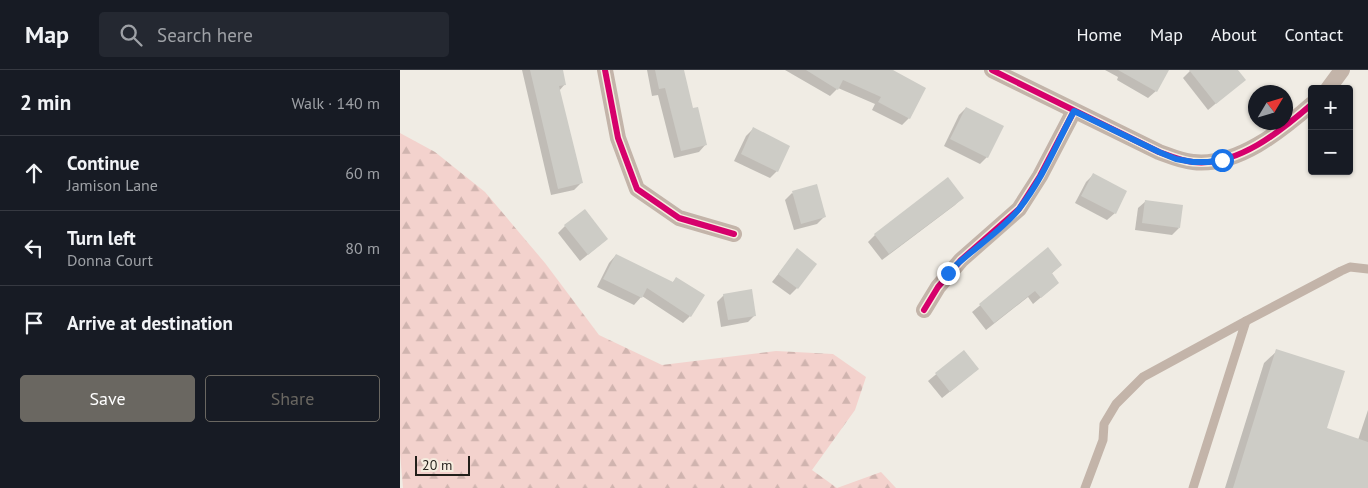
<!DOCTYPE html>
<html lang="en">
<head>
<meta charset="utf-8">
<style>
  :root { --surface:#171b24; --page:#242831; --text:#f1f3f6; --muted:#9ea1a6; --line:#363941; --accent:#6a6761 }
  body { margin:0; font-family:"PT Sans",sans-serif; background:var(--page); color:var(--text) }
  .controls { position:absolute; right:15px; top:15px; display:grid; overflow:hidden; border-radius:5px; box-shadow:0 1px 4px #0004 }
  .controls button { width:45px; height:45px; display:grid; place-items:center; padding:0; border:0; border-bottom:1px solid var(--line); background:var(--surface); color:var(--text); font:25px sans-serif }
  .compass { position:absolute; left:848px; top:15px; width:45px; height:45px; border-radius:50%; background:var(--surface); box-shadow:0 1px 4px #0004; rotate:52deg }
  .scale { position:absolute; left:15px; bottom:12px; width:55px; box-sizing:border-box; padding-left:5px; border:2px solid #221f1a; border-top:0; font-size:14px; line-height:18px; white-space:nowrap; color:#221f1a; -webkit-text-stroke:4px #f5eddf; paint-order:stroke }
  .stop { position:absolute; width:15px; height:15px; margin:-11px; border:4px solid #1a73e8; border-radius:50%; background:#fff }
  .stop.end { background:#1a73e8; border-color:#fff; box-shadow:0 1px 5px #0008 }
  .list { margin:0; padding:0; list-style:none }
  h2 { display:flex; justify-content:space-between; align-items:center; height:65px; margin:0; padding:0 20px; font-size:21px }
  h2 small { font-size:16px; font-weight:400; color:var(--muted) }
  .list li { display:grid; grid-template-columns:32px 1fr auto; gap:15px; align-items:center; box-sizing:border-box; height:75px; padding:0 20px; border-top:1px solid var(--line) }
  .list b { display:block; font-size:19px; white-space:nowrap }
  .list p { margin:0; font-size:16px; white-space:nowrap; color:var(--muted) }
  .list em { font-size:16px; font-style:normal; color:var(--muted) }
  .actions { display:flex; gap:10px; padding:15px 20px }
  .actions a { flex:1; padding:11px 0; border:1px solid var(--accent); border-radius:5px; text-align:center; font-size:18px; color:var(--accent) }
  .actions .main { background:var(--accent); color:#fff }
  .icon { flex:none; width:28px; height:28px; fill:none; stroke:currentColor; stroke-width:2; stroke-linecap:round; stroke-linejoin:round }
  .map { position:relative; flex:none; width:968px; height:418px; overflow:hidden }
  header { display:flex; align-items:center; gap:30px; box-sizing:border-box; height:70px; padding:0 25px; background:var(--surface); border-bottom:1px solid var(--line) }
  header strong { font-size:24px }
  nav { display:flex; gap:28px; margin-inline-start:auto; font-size:18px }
  .search { width:350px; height:45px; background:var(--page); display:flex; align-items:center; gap:12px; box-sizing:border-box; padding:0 18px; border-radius:5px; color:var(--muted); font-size:19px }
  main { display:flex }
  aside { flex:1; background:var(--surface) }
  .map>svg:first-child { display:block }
  .forest { fill:url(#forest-firs) }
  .shadow { fill:#0003 }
  .building { fill:#cdccc6 }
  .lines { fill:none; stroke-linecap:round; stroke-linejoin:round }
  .service { stroke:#c3b4a9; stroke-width:9 }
  .minor { stroke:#c3b4a9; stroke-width:16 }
  .cycleway-casing { stroke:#f5eddf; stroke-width:9 }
  .cycleway { stroke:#d6006c; stroke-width:6 }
  .route { stroke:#1a73e8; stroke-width:6 }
</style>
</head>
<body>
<header>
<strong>Map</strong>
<div class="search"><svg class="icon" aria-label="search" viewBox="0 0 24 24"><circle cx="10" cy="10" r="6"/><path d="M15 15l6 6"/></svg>Search here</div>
<nav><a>Home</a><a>Map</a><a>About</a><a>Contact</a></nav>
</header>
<main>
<aside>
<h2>2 min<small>Walk · 140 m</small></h2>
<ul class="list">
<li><svg class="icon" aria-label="ahead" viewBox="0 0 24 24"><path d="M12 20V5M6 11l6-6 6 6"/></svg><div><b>Continue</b><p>Jamison Lane</p></div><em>60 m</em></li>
<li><svg class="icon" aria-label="left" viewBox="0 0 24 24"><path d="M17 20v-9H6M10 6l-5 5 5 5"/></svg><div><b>Turn left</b><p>Donna Court</p></div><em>80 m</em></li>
<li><svg class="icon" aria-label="arrive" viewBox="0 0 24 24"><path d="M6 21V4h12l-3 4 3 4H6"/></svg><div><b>Arrive at destination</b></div></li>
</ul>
<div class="actions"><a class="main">Save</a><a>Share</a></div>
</aside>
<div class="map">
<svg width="968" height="418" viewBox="0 0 968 418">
  <defs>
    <pattern id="forest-firs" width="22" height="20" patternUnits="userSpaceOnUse" patternTransform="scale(1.25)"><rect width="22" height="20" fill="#f3d2cd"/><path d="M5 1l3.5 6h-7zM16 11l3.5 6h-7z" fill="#d0b4af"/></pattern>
  </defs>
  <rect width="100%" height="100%" fill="#f0ece4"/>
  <!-- forest -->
  <polygon class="forest" points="0,63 35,82 85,122 145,193 199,265 262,295 376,281 433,284 466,307 455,340 412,400 437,418 481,402 496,418 3,418 0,383"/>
  <!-- shadow -->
  <g class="shadow">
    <polygon points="122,0 162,0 165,14 159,21 181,113 174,120 151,125"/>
    <polygon points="247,0 283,0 292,40 306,74 299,82 274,88 258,25 252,26"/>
    <polygon points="385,0 479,0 509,48 502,55 472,40 475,34 438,18 430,26"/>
    <polygon points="705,0 768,0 756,21 748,28 717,10 718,7"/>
    <polygon points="791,0 836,0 844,10 808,40 783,8"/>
    <polygon points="566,38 587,87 580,94 544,76 559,45"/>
    <polygon points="353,59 377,101 370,108 334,91 346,66"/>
    <polygon points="694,104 715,143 707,150 675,133 686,112"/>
    <polygon points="392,123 425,146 417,154 394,160 385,130"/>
    <polygon points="562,128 555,135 482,190 468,172 475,165"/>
    <polygon points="746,131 779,158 772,165 735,160 738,138"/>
    <polygon points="165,156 207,169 180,191 158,163"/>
    <polygon points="648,179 661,195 651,204 658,213 633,234 628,227 586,260 572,242"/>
    <polygon points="397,180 397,218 390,225 372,212"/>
    <polygon points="216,185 272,213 276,209 290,246 283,253 242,226 234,235 197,217 209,193"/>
    <polygon points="324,225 355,245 348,252 321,257 317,232"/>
    <polygon points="564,281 578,299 542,328 528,311"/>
    <polygon points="877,281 926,359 958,370 968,340 968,418 825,418 864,293"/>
  </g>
  <!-- building -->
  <g class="building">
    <polygon points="130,0 163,0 166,15 159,16 183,113 158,119"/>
    <polygon points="255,0 284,0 293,38 298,37 307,75 281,81 265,18 259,19"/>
    <polygon points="406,0 493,0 526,18 510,49 478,32 481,27 443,10 438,20"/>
    <polygon points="718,0 769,0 757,22"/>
    <polygon points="789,0 838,0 846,10 816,34"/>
    <polygon points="566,37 604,56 588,88 550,69"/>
    <polygon points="353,57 390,76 378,102 341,84"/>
    <polygon points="693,103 727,121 716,144 681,126"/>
    <polygon points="548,107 564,128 489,184 474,164"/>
    <polygon points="417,114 426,147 401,154 392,121"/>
    <polygon points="745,130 783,135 780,158 742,153"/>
    <polygon points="185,139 208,169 188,185 164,155"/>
    <polygon points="648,177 662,195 652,203 659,213 641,228 635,221 594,253 579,234"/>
    <polygon points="397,178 417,194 398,219 378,204"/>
    <polygon points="216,184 273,212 276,207 305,225 291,247 247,218 242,228 203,209"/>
    <polygon points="352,219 356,246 328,250 323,224"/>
    <polygon points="876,279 945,301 927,358 968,372 968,418 833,418"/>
    <polygon points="564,280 579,299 550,322 535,303"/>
  </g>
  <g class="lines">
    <!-- service -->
    <g class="service">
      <polyline points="846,251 941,201 950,197 968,199"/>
      <polyline points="685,418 703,370 704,354 716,334 743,307 846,251 793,418"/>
    </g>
    <!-- minor -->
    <g class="minor">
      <polyline points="205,0 218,68 237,119 279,148 334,164"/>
      <path d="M592 0 759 82C770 86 781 91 793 92 837 97 881 61 912 34"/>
      <polyline points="928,19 942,0"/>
      <polyline points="524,240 538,217 561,190 619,139 640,106 674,41"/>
    </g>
    <!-- cycleway casing -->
    <g class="cycleway-casing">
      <g id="cycleway">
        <polyline points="205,0 218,68 237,119 279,148 334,164"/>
        <path d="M592 0 759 82C770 86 781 91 793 92 837 97 881 61 912 34"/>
        <polyline points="524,240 538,217 561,190 619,139 640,106 674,41"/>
      </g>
    </g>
    <!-- cycleway -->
    <use href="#cycleway" class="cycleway"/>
  </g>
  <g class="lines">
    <!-- route -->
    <path class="route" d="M548 203C570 180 600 163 619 139 642 110 657 73 674 41L759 82 776 89 793 92H808L822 90"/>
  </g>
</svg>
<div class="controls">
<button>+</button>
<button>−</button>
</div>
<svg class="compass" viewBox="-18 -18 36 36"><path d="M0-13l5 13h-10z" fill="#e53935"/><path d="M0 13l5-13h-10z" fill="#9ea1a6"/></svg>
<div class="scale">20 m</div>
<div class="stop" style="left:822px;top:90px"></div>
<div class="stop end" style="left:548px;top:203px"></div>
</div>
</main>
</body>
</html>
